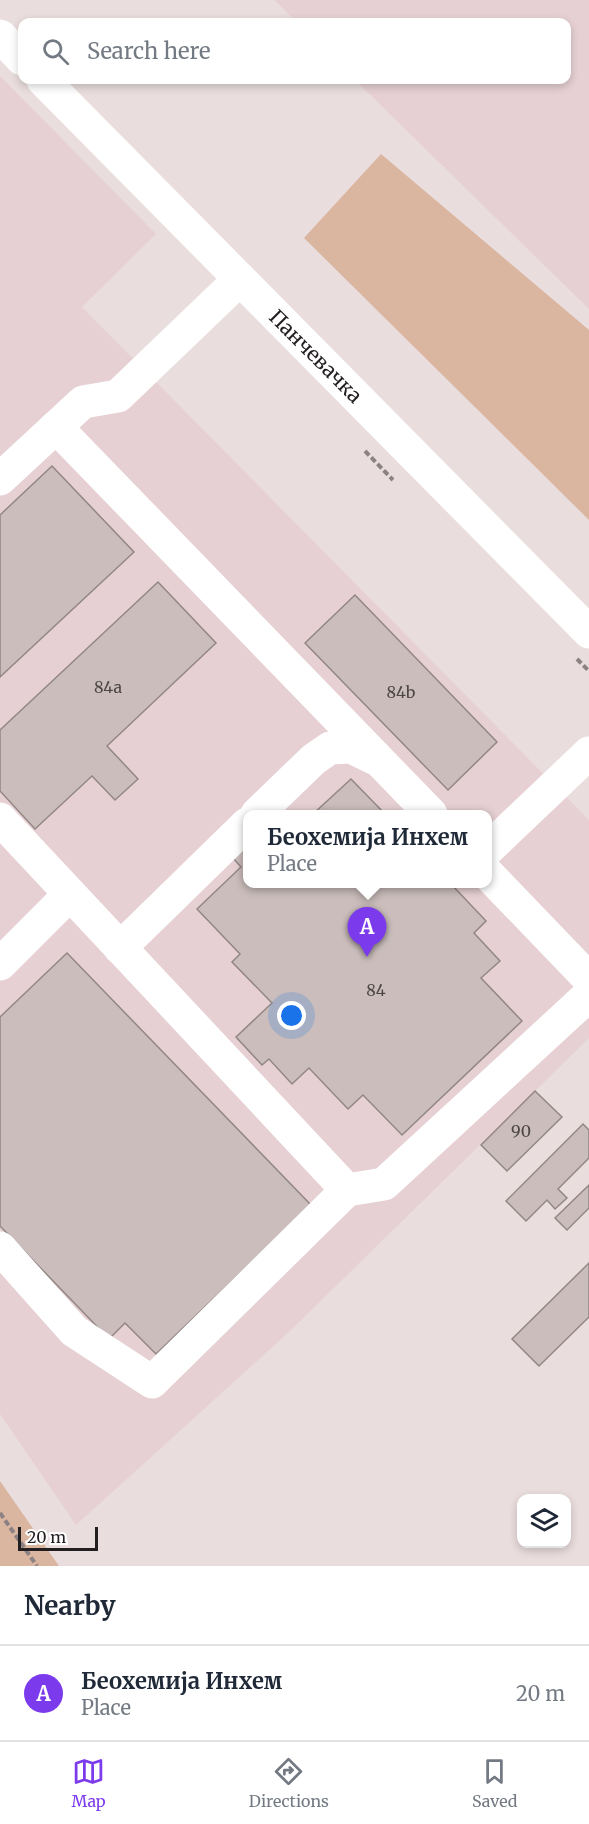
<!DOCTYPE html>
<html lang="en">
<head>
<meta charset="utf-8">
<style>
  :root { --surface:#fff; --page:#f6f6f7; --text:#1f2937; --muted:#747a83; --line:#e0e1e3; --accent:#7c3aed }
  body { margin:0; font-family:Merriweather,serif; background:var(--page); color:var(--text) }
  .controls { position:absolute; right:18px; bottom:18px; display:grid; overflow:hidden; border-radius:12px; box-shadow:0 3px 9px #0003 }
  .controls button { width:54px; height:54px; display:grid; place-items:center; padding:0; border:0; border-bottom:2px solid var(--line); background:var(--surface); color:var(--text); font:30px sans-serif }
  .scale { position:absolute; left:18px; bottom:15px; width:80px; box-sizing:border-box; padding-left:6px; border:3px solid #231e1f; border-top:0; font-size:16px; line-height:21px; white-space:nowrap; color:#231e1f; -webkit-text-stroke:4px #fff; paint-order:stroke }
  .you { position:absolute; left:292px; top:1016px; width:21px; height:21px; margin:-15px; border:4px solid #fff; border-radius:50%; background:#1a73e8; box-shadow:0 0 0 9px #1a73e833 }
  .badge { display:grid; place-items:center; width:39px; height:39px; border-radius:50%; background:var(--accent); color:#fff; font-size:20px; font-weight:700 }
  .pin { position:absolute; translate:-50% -50px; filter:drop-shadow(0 2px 3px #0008) }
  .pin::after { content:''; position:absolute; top:32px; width:21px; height:18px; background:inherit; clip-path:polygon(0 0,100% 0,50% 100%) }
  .popup { position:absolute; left:243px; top:810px; width:249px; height:78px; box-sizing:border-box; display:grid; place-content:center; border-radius:12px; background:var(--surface); filter:drop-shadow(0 2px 4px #0005); font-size:20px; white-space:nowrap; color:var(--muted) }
  .popup b { font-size:22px; color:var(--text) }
  .popup::after { content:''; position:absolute; left:50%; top:100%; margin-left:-12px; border:12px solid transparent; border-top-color:var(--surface) }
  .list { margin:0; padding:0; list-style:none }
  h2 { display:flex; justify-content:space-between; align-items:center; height:78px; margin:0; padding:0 24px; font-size:26px }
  h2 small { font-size:20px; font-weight:400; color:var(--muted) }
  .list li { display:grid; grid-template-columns:39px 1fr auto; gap:18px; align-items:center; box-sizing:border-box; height:96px; padding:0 24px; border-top:2px solid var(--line) }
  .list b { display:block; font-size:22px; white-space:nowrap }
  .list p { margin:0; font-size:20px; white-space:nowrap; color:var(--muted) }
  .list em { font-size:20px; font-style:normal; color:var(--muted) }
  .icon { flex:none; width:33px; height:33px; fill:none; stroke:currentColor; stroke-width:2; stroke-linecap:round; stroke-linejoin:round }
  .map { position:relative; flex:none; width:589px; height:1566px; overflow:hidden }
  .search { position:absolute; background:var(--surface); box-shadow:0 3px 9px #0003; left:18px; right:18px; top:18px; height:66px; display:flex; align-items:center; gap:15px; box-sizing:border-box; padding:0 21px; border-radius:12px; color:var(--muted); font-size:22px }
  .sheet { height:174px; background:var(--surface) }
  nav { display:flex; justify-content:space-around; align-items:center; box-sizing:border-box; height:84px; border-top:2px solid var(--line); background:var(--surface); font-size:16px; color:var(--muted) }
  nav a { display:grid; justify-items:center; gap:3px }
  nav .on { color:var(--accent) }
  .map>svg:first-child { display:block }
  .built { fill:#e6d0d3; fill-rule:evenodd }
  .green { fill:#dab59f }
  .building { fill:#cabdbb; stroke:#938785; stroke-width:1.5 }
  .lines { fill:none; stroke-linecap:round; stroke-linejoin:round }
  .path { stroke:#8c8283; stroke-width:4; stroke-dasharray:6 3; stroke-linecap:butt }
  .minor { stroke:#fff; stroke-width:33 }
  .labels { text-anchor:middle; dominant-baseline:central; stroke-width:4.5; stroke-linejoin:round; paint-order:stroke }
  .number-label { font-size:16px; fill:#4d4646 }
  .street-label { font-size:20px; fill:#231e1f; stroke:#fff }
</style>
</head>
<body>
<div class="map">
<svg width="589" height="1566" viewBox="0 0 589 1566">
  <rect width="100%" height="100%" fill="#eaddde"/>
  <!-- built -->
  <g class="built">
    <polygon points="274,0 589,0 589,309 355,80 566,80 566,22 297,22"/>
    <path d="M0 76 156 234 82 307 589 820V1038L289 1332 76 1525 0 1414ZM247 814H487V884H247Z"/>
  </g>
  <!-- green -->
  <g class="green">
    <polygon points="381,154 589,330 589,520 304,238"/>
    <polygon points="0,1481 59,1566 0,1566"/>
  </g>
  <!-- building -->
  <g class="building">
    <polygon points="52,466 134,552 0,677 0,515"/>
    <polygon points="158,582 216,643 107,746 138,779 115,800 92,776 35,829 0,791 0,730"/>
    <polygon points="355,595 497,742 448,790 305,643"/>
    <polygon points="351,779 385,814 313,814"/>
    <polygon points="247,845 247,884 451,884 486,921 474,933 500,961 481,978 522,1021 402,1135 363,1095 348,1109 309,1068 292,1084 269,1059 262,1065 236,1037 272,1003 232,962 240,954 197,909 241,867 233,858"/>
    <polygon points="67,953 311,1205 156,1354 125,1323 109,1339 0,1226 0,1017"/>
    <polygon points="535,1091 562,1117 507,1171 481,1145"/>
    <polygon points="583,1124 589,1130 589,1158 558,1189 567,1198 555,1209 547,1200 526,1221 506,1201"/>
    <polygon points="589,1185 589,1208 567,1230 555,1218"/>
    <polygon points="589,1263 589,1317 539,1366 512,1339"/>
  </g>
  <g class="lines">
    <!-- path -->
    <g class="path">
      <polyline points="365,451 393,480"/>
      <polyline points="577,659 589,671"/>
      <polyline points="0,1513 37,1566"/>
    </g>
    <!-- minor -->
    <g class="minor">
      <polyline points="0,36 22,59"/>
      <polyline points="43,80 589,632"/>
      <polyline points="56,427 431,814"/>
      <polyline points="0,479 83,402 118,396 240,279"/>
      <polyline points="257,814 314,759 330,748 351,747 374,758"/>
      <polyline points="0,819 347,1190"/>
      <polyline points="487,850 589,753"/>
      <polyline points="487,873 589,979"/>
      <polyline points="120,948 247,824"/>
      <polyline points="0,964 70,894"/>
      <polyline points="0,1248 74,1331 152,1382 347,1190 384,1184 589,995"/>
    </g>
  </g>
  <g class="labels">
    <!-- number labels -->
    <g class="number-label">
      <text x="108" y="687">84a</text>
      <text x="401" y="692">84b</text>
      <text x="376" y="990">84</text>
      <text x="521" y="1131">90</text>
    </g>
    <!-- street labels -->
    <g class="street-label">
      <text transform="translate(316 356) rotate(45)">Панчевачка</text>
    </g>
  </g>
</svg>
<div class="controls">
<button><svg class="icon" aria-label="layers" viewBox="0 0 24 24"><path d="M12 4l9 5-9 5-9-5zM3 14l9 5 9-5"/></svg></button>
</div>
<div class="scale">20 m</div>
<div class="you"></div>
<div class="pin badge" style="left:367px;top:957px">A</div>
<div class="popup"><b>Беохемија Инхем</b>Place</div>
<div class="search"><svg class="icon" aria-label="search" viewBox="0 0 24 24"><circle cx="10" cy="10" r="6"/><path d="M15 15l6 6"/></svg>Search here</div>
</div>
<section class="sheet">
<h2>Nearby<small></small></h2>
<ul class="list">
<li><span class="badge">A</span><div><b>Беохемија Инхем</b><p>Place</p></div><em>20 m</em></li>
</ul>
</section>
<nav>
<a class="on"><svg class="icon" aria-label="map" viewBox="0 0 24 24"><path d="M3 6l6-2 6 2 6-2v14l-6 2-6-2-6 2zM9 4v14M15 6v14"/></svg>Map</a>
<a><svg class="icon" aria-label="directions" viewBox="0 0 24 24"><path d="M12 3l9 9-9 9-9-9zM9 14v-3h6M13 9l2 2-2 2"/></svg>Directions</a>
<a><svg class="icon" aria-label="saved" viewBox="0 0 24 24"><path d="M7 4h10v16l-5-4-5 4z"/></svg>Saved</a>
</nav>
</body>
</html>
